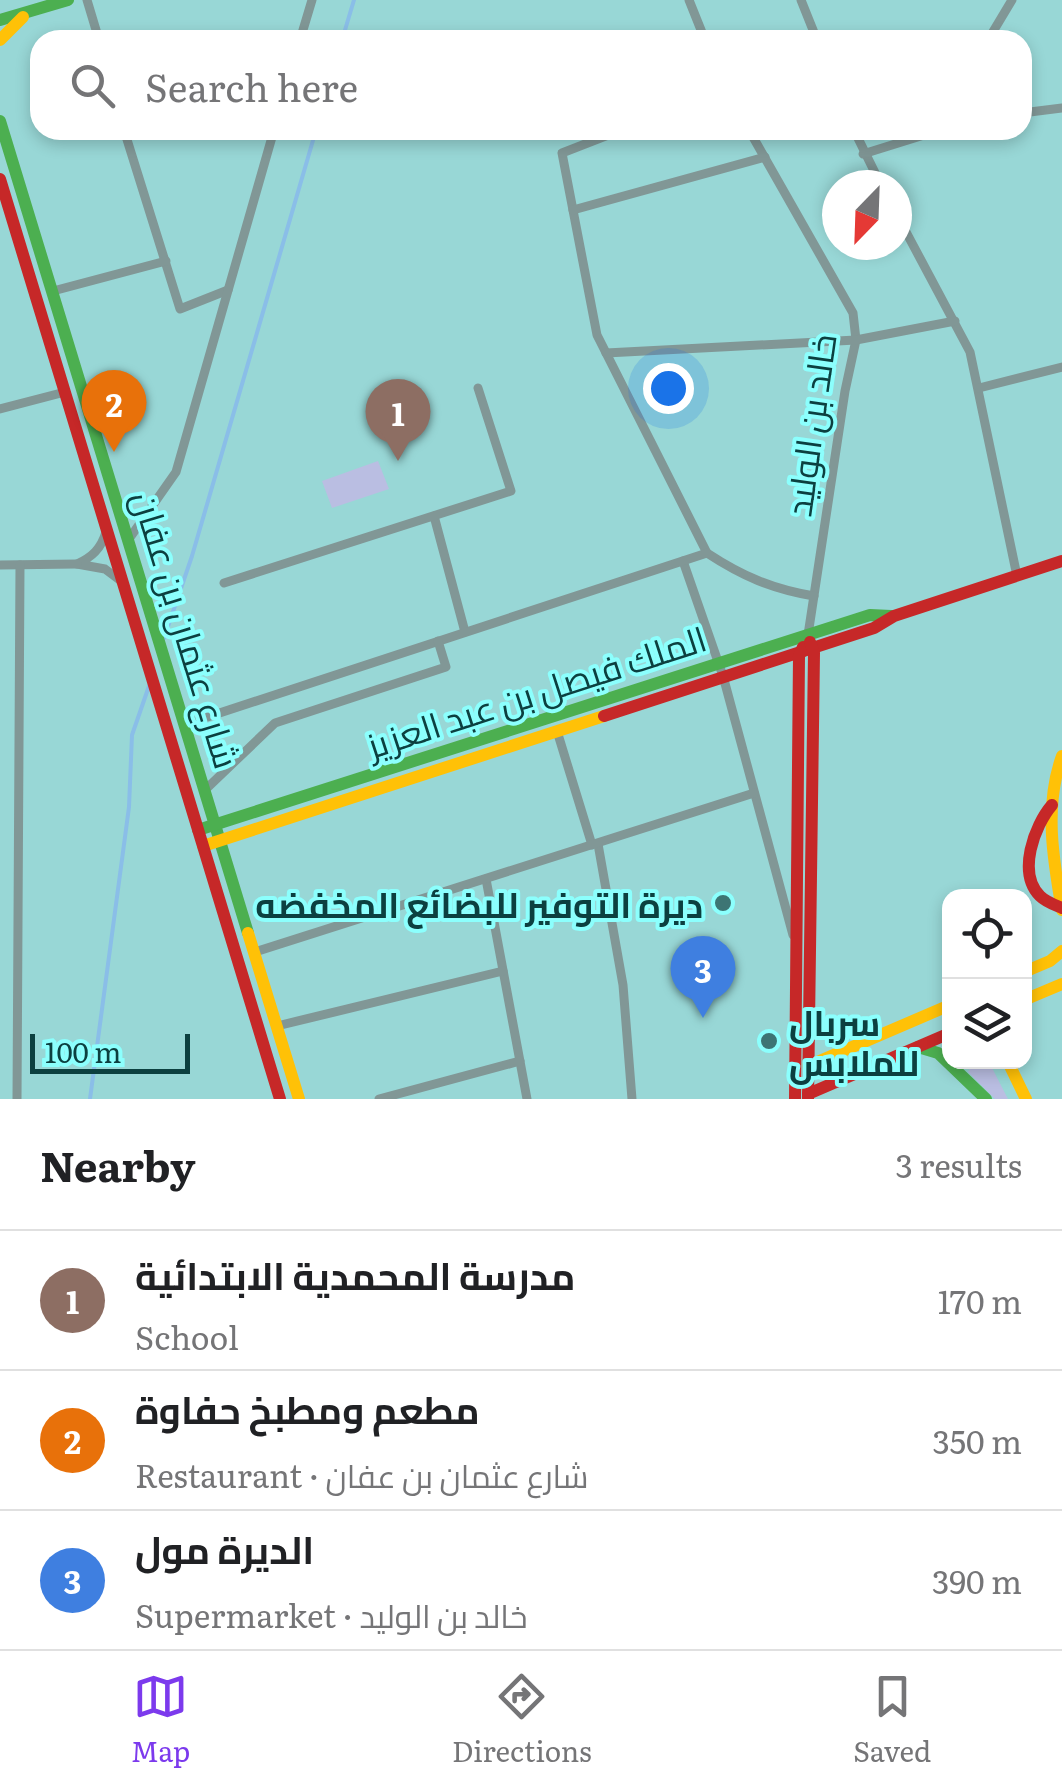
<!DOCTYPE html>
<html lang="en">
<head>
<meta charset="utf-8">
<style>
  :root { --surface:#fff; --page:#f2f2f2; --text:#202124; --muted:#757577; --line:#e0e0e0; --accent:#7c3aed }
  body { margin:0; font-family:Literata,Cairo,serif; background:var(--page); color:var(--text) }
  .controls { position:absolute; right:30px; bottom:30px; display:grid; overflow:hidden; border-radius:20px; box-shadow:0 5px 15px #0003 }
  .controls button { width:90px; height:90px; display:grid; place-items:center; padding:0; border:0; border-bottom:2px solid var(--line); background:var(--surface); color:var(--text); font:50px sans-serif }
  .compass { position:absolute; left:822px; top:170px; width:90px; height:90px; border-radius:50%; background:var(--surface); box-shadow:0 5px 15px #0003; rotate:203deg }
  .scale { position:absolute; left:30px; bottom:25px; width:160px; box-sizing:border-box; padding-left:10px; border:5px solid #0c4040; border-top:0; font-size:28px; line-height:35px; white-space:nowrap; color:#0c4040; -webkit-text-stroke:8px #8cfffd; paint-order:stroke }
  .you { position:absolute; left:668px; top:388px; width:35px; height:35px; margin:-25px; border:8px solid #fff; border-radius:50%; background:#1a73e8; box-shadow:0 0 0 15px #1a73e833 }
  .badge { display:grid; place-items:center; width:65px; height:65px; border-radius:50%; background:var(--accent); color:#fff; font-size:32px; font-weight:700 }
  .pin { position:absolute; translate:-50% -82px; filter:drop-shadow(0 2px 5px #0008) }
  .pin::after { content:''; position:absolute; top:52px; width:35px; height:30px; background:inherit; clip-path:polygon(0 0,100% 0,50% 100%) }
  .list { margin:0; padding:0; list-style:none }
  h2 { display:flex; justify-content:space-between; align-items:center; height:130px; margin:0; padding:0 40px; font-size:42px }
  h2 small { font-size:32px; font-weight:400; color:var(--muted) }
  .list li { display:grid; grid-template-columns:65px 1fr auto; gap:30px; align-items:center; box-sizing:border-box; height:140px; padding:0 40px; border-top:2px solid var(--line) }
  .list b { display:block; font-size:38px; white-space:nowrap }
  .list p { margin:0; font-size:32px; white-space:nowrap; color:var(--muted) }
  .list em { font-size:32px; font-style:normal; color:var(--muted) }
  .icon { flex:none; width:55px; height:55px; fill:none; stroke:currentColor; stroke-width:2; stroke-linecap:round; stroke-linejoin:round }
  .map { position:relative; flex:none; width:1062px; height:1099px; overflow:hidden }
  .search { position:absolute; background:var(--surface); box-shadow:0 5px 15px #0003; left:30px; right:30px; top:30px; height:110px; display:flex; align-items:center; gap:25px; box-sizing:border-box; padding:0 35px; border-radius:30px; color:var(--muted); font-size:38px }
  .sheet { height:550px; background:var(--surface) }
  nav { display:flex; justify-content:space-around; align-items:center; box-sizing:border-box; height:140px; border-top:2px solid var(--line); background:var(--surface); font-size:28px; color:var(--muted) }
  nav a { display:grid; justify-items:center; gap:5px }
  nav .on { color:var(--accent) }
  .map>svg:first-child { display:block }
  .green { fill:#babee2 }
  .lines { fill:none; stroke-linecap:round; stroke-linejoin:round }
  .stream { stroke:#8abee8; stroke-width:4 }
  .street { stroke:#819796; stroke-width:9 }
  .fast { stroke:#4caf50; stroke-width:12 }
  .slow { stroke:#ffc107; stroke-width:12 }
  .jam { stroke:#c62828; stroke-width:12 }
  .poi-dot { fill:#3d7574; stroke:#8cfffd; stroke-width:4 }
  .labels { text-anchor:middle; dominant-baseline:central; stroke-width:8; stroke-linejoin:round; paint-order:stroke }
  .street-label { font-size:35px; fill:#0c4040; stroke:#8cfffd }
  .poi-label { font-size:35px; font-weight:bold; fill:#0c4040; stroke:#8cfffd; text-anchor:end }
</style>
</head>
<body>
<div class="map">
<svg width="1062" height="1099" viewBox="0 0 1062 1099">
  <rect width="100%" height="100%" fill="#98d7d6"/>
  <!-- green -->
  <g class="green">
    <polygon points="378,461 389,489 332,508 322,481"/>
    <polygon points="973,1062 989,1062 1008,1099 995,1099 968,1072"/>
  </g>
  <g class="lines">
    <!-- stream -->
    <g class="stream">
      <polyline points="342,40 354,0"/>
      <polyline points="164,638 192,556 316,130"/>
      <polyline points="90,1099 129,807 132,735 149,686"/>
    </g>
    <!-- street -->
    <g class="street">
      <polyline points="87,0 99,40"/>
      <polyline points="689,0 705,40"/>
      <polyline points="801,0 817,40"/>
      <polyline points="300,40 312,0"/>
      <polyline points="988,40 1012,0"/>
      <polyline points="1022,113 1062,108"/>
      <polyline points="124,130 180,309 228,290"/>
      <polyline points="621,130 562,153 597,335 707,553"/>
      <polyline points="749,130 853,313 856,340 845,391 808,635"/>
      <polyline points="854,130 881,185"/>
      <polyline points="863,154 940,130"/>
      <polyline points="573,210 765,157"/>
      <polyline points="897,215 970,352 1017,576"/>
      <polyline points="53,291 166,261"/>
      <polyline points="606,353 856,340 955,321"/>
      <polyline points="979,388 1062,367"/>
      <polyline points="0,409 65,392"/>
      <polyline points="434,516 465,632"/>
      <path d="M106 532C101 549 92 557 77 564L105 569 121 581"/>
      <polyline points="129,539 176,472 274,130"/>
      <polyline points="683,561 723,676 793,935"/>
      <polyline points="0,565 77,564"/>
      <polyline points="224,583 511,491 478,388"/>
      <path d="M186 724 707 553C742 576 772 589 814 596"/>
      <polyline points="557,731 592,845"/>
      <polyline points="206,789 275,723 446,667 438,641"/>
      <polyline points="598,844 623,985 632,1099"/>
      <polyline points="486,879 527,1099"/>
      <polyline points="255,952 754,793"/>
      <polyline points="277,1026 503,971"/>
      <polyline points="17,1099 20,565"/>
      <polyline points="379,1099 520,1061"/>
    </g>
    <!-- fast -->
    <g class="fast">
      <polyline points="0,20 68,0"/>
      <polyline points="0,121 248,933"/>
      <polyline points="198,830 870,615 891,616"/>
      <polyline points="918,1047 938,1053 986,1099"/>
    </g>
    <!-- slow -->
    <g class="slow">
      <polyline points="0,40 23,17"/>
      <path d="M1062 756C1044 806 1053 859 1062 910"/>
      <polyline points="203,846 604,716"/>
      <polyline points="248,933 299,1099"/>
      <polyline points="1024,972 1050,961 1062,951"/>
      <polyline points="1024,1000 1062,984"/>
      <polyline points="1008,1062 1026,1099"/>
      <polyline points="808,1066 950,1005"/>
    </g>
    <!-- jam -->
    <g class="jam">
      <polyline points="0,179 280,1099"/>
      <polyline points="604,716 874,628 894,616 1062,561"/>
      <path d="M1052 805C1034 826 1017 873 1040 896 1046 902 1055 905 1062 908"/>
      <polyline points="808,1094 950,1033"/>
      <polyline points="795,1099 799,656 803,647"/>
      <polyline points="808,1099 814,653 810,642"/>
    </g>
  </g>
  <!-- markers -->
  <g class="poi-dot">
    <circle cx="723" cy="903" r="10"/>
    <circle cx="769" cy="1041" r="10"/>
  </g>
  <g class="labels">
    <!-- street labels -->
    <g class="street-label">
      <text transform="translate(809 425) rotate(-82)">خالد بن الوليد</text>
      <text transform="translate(188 629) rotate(73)">شارع عثمان بن عفان</text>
      <text transform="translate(536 690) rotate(-18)">الملك فيصل بن عبد العزيز</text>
    </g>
    <!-- poi labels -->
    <g class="poi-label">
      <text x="703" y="903">ديرة التوفير للبضائع المخفضه</text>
      <text x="789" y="1021" text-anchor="start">سربال<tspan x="789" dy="40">للملابس</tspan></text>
    </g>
  </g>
</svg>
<div class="controls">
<button><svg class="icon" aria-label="locate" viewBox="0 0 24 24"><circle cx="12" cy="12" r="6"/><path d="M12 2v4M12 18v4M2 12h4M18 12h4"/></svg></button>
<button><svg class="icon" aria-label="layers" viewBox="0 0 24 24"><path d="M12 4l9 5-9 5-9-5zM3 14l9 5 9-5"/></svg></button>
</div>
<svg class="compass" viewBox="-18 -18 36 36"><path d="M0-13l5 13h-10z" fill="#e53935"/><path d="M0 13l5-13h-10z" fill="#757577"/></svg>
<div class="scale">100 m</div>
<div class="you"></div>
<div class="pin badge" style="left:398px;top:461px;background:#8d6e63">1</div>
<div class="pin badge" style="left:114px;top:452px;background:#e8710a">2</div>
<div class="pin badge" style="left:703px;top:1018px;background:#3f7fe0">3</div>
<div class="search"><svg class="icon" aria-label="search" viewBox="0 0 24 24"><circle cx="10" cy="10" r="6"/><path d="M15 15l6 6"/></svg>Search here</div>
</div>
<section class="sheet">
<h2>Nearby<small>3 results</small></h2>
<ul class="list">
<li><span class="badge" style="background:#8d6e63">1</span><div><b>مدرسة المحمدية الابتدائية</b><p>School</p></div><em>170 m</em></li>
<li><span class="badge" style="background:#e8710a">2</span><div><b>مطعم ومطبخ حفاوة</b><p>Restaurant · شارع عثمان بن عفان</p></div><em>350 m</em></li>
<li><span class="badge" style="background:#3f7fe0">3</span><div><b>الديرة مول</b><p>Supermarket · خالد بن الوليد</p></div><em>390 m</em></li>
</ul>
</section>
<nav>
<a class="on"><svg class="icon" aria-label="map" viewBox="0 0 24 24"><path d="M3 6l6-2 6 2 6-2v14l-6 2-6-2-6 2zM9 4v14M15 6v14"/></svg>Map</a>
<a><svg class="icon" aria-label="directions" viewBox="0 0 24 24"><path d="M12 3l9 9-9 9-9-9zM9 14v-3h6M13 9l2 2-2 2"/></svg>Directions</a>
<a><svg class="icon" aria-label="saved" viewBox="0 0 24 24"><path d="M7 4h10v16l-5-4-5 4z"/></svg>Saved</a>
</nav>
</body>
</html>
